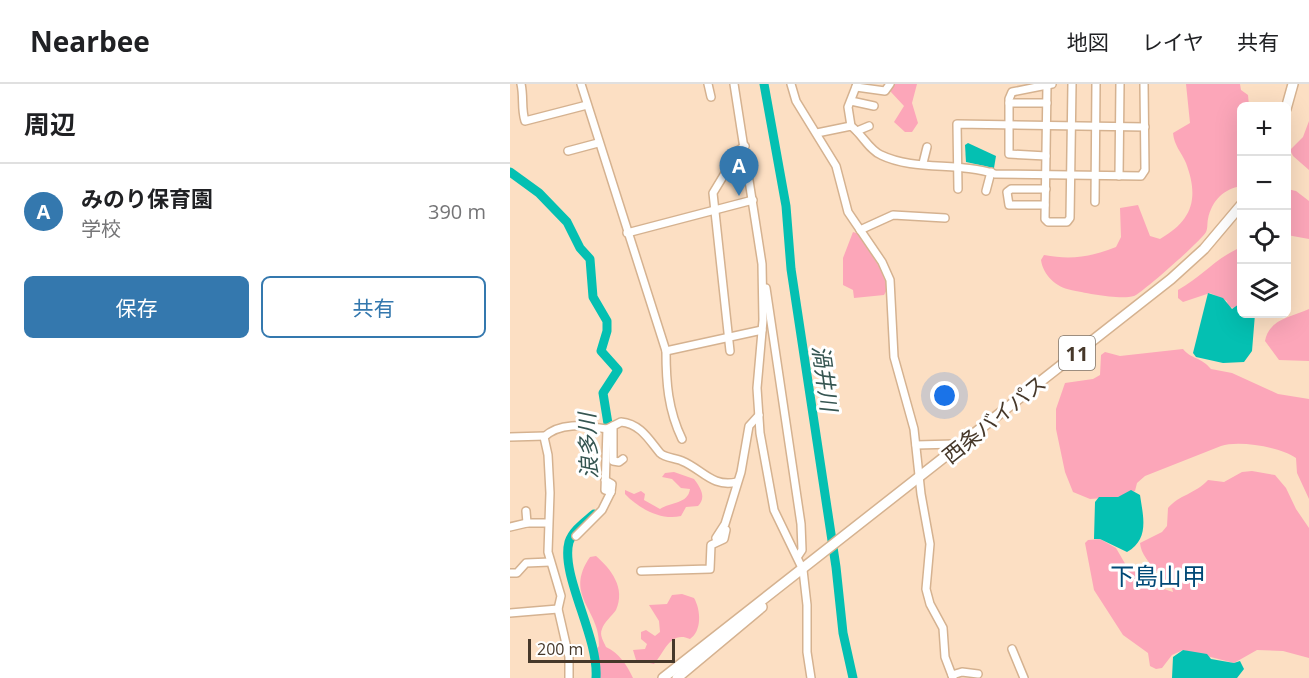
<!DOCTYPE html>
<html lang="ja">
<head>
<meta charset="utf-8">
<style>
  :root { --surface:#fff; --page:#f6f6f6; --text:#202124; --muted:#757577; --line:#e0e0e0; --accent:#3478ae }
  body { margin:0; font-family:"Open Sans","Noto Sans JP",sans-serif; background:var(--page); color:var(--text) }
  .controls { position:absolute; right:18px; top:18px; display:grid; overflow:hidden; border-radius:9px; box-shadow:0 6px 24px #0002 }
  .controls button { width:54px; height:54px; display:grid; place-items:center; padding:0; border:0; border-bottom:2px solid var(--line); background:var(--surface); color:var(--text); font:30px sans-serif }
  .scale { position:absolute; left:18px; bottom:15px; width:147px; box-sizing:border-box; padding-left:6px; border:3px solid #46382a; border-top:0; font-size:16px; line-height:21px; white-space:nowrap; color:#46382a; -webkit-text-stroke:4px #fff; paint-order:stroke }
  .you { position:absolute; left:435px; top:312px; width:21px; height:21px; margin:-15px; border:4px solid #fff; border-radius:50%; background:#1a73e8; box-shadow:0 0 0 9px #1a73e833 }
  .badge { display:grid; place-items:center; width:39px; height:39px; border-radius:50%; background:var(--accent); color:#fff; font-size:20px; font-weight:700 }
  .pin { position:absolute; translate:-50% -50px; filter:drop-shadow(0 2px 3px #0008) }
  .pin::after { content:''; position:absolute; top:32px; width:21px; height:18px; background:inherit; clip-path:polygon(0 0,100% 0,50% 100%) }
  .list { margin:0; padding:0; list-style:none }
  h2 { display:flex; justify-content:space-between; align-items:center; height:78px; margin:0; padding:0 24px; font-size:26px }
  h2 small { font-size:20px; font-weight:400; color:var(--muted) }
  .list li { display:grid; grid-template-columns:39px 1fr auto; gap:18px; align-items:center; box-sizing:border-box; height:96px; padding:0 24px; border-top:2px solid var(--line) }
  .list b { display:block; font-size:22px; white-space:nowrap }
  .list p { margin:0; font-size:20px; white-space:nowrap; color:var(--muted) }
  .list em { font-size:20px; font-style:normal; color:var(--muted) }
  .actions { display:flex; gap:12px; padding:18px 24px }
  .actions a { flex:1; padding:14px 0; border:2px solid var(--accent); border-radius:9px; text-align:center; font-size:21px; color:var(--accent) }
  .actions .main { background:var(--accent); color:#fff }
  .icon { flex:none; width:33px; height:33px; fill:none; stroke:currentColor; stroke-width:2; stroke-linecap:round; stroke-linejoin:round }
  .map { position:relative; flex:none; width:799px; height:594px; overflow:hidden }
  header { display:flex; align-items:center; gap:36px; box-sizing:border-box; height:84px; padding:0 30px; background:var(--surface); border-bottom:2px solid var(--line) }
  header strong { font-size:28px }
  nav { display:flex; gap:33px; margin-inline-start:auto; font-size:21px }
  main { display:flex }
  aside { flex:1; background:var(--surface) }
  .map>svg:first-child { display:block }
  .green { fill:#fca6b9 }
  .water { fill:#04c0b2 }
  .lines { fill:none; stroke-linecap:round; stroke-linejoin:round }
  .river { stroke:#04c0b2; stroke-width:9 }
  .minor-casing { stroke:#d5b290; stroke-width:10 }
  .highway-casing { stroke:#d5b290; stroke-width:12 }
  .minor { stroke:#fff; stroke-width:7 }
  .highway { stroke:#fff; stroke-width:9 }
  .labels { text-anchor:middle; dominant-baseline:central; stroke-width:6; stroke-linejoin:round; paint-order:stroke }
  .shield { fill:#fff; stroke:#7e746a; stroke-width:1.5 }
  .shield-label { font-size:20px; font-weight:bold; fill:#46382a }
  .street-label { font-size:21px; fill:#46382a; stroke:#fff }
  .water-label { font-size:22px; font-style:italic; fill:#355551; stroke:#fff }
  .quarter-label { font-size:24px; fill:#004876; stroke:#fff }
</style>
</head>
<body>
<header>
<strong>Nearbee</strong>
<nav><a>地図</a><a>レイヤ</a><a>共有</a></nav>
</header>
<main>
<aside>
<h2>周辺<small></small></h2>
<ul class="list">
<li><span class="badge">A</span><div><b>みのり保育園</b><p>学校</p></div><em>390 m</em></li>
</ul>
<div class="actions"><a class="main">保存</a><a>共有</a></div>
</aside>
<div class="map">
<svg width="799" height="594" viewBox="0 0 799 594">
  <rect width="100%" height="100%" fill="#fcdfc3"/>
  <!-- green -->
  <g class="green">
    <polygon points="381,0 407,0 402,19 408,39 402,48 395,48 384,38 394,22 380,7"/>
    <path d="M676 0H730L731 6 738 11 739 22H732L731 102C714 105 702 116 698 135 697 139 698 144 696 148 692 156 632 209 624 212 610 216 575 209 561 206 546 203 533 191 531 176L534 171C561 176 581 173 606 163L611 153 610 124 628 121 640 152 650 155C683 136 689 114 676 79 671 68 664 61 663 49L680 39Z"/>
    <polygon points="799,37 799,86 783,72 780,66 793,53"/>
    <polygon points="777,105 786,107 799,117 799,155 777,151"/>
    <polygon points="343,148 349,150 370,184 378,204 374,211 344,214 343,206 333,201 333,174"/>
    <path d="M731 163V218L725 224 718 223 717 217 700 209 673 218 668 214V206C693 192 703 176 731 163Z"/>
    <path d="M799 225V277L769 276 755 257C759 235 781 233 799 225Z"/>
    <path d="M673 265C681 275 691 273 701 285L722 289 768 310 799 315V415L787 389 786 374C770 363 729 356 711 362L635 392 627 399 625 407 608 413 580 415 563 408 555 388 546 345V325L555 299 583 295 590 291 591 271 595 268 610 272Z"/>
    <path d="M742 387 765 391 776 404 786 425 799 444V574L773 567 747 566 724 579 673 566 662 571 652 584 646 585 640 582 638 569 613 551 584 506 575 459 578 456 590 455 606 464 617 483 651 504 663 508C662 495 632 481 630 459L652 448 657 442 658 424C669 411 685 410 698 396L714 398 732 388Z"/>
    <path d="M164 388 184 395C190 403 197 413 188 422L176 423 171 432C151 437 128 424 115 410V406L124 410 131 407 135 410 134 416 150 425C161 418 178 420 180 405L171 404 162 395 152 393 155 389Z"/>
    <path d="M86 472C101 485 116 504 106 526 102 532 94 538 92 545 89 551 94 558 96 563 109 569 117 581 123 594H83V569L89 562C91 526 53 512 80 473Z"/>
    <path d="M172 510 184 514C191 526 192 547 180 555 160 546 154 569 144 580L126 576 123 566 135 565 137 560 131 555V548L136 546 145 552 150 548 149 537 139 521 157 520 162 511Z"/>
  </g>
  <!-- water -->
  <g class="water">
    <polygon points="458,59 486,72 484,84 456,78 455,61"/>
    <polygon points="698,209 713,214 722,225 729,220 732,230 745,230 742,267 734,278 713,279 686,273 683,269"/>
    <path d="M621 406 630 411C633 432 640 455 617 468L590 455H584L585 418 589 413H608Z"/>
    <polygon points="673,566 697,570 701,575 724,579 730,577 734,585 727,594 662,594 663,573"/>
  </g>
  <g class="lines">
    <!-- river -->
    <g class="river">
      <polyline points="254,0 276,122 281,185 326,483 333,549 343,594"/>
      <polyline points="0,88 29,109 57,138 70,164 80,175 83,213 97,237 97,247 91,267 108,286 93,309 100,352"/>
      <path d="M84 430C75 438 63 446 59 458 50 491 89 553 86 594"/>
    </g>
    <!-- minor casing -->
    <g class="minor-casing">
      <g id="minor">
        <path d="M11 0C14 13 11 24 15 37L77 21"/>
        <path d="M71 0 156 267C156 298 158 326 172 355"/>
        <polyline points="198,0 201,13"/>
        <polyline points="224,0 252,180 253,236 247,304 250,349 264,426 293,486 297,521 297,568 301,594"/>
        <polyline points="281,0 286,17 326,82 338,128 372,178 380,196 384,273 404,345 411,410 420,460 416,505 420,520 433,544 435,573 443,594"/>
        <polyline points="537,1 535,135 538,138 557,138 560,134 562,0"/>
        <polyline points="346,3 375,7 380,0"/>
        <polyline points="341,17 364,22"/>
        <polyline points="499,19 537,19"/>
        <polyline points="341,42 338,23 347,0"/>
        <polyline points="347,47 359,42"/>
        <path d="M307 49 341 42C352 50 359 66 371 71 404 87 449 78 485 90L631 92 635 86 634 0"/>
        <polyline points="58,67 88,59"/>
        <polyline points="536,72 499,70 499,15 502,8 542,0"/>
        <polyline points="413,79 417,63"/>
        <polyline points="609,92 610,0"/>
        <polyline points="448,105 447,40 635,43"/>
        <polyline points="476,107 481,88"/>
        <polyline points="585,118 586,0"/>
        <polyline points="535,121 499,121 497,108 501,105 536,105"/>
        <polyline points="350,146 383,131 435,134"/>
        <polyline points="117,149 243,116"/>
        <polyline points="256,204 291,440 292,466 288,472"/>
        <polyline points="156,267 252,246"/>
        <polyline points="220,267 203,109 229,66 235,62"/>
        <polyline points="103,342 103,377 109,378 113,375"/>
        <polyline points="0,353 35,352"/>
        <polyline points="406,361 445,360 448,364"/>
        <path d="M95 396 102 400 101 408 95 406 97 345 111 338C131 340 139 356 150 369 155 374 166 374 172 377 192 385 202 404 227 398"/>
        <polyline points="16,427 17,439"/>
        <polyline points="0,443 17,439 38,439"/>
        <polyline points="66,452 92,426 101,408"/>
        <polyline points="206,454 215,440 231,388 239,342 249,331"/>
        <polyline points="131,487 200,485 201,461 214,455 216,446"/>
        <polyline points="0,489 7,489 16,479 40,478"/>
        <polyline points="0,529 48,525"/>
        <polyline points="502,565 514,594"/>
        <polyline points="442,591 452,588 468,590"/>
        <path d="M59 594V573L48 525 51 512 38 468 40 409 38 371 34 353C51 337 76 342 97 345"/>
      </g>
    </g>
    <!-- highway casing -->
    <g class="highway-casing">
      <g id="highway">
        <polyline points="776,25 783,0"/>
        <polyline points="153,594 661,195 694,165 732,120"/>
        <polyline points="167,594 252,523"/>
      </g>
    </g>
    <!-- minor -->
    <use href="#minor" class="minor"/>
    <!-- highway -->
    <use href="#highway" class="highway"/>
  </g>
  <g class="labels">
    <!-- shield labels -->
    <rect class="shield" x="549" y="252" width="36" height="34" rx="4.5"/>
    <g class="shield-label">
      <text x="567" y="269">11</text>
    </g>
    <!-- street labels -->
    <g class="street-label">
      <text transform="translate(484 335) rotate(-39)">西条バイパス</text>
    </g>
    <!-- water labels -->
    <g class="water-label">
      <text transform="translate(316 294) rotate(82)">渦井川</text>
      <text transform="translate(77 362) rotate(-92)">浪多川</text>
    </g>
    <!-- quarter labels -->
    <g class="quarter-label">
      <text x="648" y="491">下島山甲</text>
    </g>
  </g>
</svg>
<div class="controls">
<button>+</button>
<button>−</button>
<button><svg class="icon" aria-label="locate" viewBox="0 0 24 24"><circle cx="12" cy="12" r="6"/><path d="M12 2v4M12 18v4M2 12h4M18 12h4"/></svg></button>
<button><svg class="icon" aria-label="layers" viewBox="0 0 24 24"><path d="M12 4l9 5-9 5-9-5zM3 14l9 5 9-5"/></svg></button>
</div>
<div class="scale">200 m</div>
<div class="you"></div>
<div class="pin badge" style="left:229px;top:112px">A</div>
</div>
</main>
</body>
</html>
